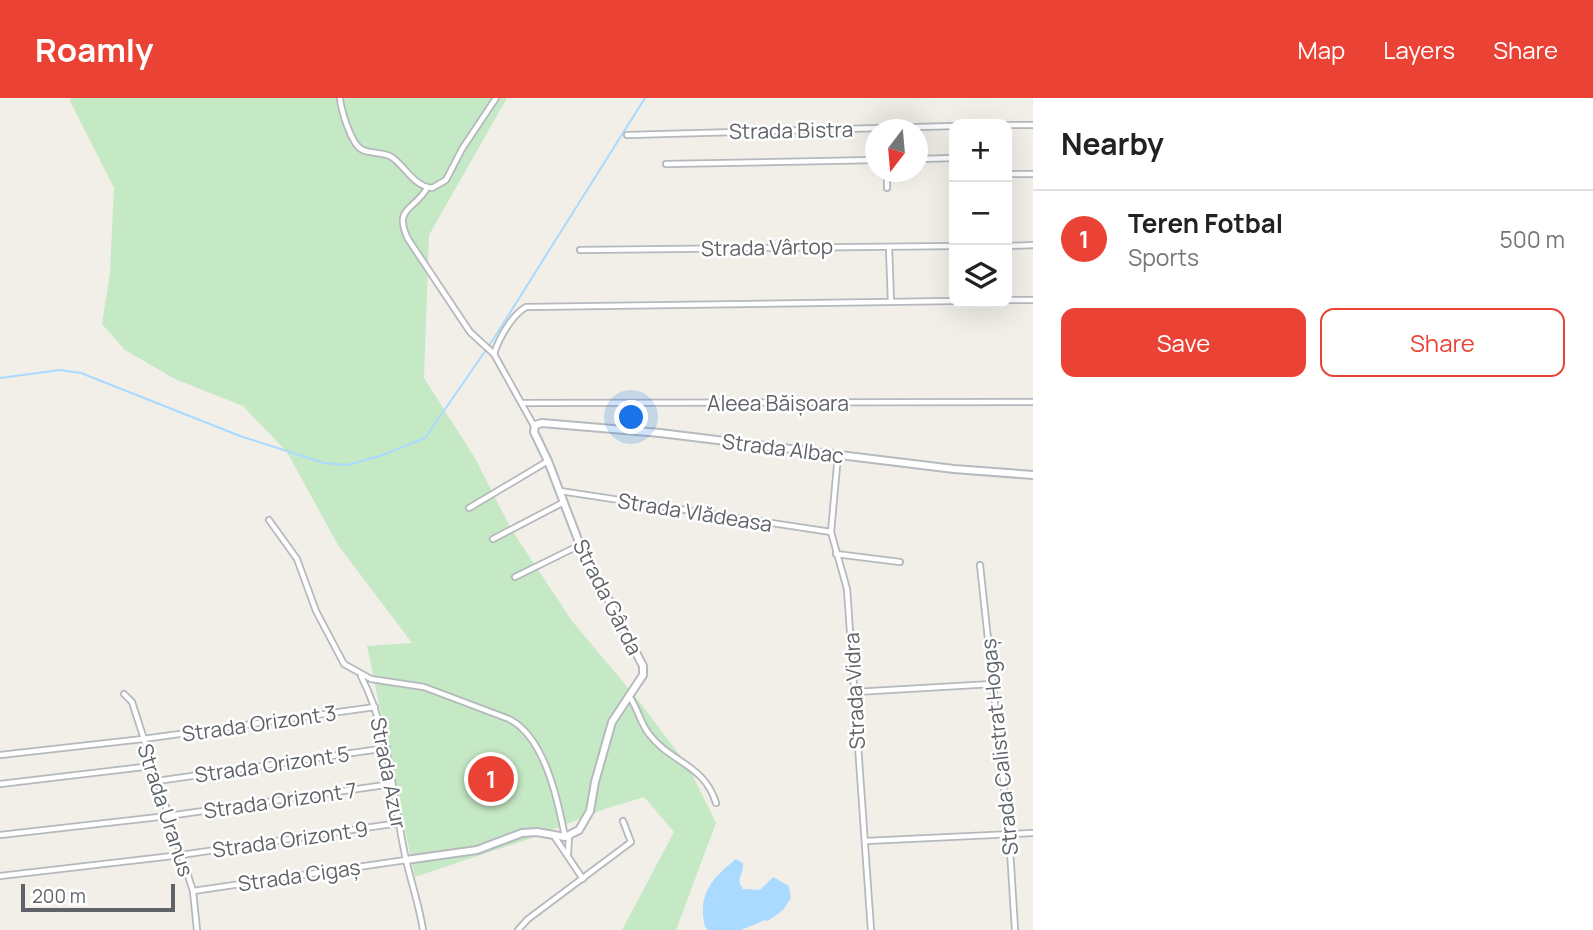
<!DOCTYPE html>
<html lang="en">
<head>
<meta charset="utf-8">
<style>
  :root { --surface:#fff; --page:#f2f2f2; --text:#222; --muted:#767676; --line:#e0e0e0; --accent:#ea4335 }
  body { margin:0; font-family:Manrope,sans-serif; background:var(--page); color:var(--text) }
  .controls { position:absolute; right:21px; top:21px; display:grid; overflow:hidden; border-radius:14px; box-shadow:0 7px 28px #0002 }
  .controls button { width:63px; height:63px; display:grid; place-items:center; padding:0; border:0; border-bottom:2px solid var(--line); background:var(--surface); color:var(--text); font:35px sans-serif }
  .compass { position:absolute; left:865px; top:21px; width:63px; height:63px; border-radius:50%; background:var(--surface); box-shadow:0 7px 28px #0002; rotate:196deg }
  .scale { position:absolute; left:21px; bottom:18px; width:154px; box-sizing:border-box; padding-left:7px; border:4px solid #5f6368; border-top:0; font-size:19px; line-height:24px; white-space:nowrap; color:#5f6368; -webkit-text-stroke:5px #fff; paint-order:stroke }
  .you { position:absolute; left:632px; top:320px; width:24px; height:24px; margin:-18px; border:5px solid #fff; border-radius:50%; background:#1a73e8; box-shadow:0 0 0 10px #1a73e833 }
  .badge { display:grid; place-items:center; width:46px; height:46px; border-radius:50%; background:var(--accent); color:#fff; font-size:23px; font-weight:700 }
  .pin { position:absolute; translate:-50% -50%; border:4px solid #fff; box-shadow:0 2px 7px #0006 }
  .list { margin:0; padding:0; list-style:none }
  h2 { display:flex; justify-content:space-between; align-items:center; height:91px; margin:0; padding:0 28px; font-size:30px }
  h2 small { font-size:23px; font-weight:400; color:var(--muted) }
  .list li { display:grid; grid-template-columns:46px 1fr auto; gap:21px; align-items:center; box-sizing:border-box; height:98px; padding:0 28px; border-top:2px solid var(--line) }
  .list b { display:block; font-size:26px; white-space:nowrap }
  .list p { margin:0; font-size:23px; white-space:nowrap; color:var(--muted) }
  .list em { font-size:23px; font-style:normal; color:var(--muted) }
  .actions { display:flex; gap:14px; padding:21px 28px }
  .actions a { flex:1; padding:16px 0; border:2px solid var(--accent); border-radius:14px; text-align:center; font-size:24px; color:var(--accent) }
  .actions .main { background:var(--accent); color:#fff }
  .icon { flex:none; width:38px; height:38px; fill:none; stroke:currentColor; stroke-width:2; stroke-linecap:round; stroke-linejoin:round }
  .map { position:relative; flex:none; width:1033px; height:832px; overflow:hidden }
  header { display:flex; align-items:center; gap:42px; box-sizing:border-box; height:98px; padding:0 35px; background:var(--accent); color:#fff }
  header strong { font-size:33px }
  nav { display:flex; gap:38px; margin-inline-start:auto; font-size:24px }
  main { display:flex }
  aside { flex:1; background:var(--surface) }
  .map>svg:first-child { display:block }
  .green { fill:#c5e8c5 }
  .water { fill:#aadaff }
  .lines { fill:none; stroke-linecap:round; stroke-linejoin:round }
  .stream { stroke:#aadaff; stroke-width:2 }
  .street-casing { stroke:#b5b8bc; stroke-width:8 }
  .secondary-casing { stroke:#b6babf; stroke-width:10 }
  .street { stroke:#fff; stroke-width:4.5 }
  .secondary { stroke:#fff; stroke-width:6 }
  .labels { text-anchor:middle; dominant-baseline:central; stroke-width:5; stroke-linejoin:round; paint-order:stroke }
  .street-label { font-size:21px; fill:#5f6368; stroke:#fff }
</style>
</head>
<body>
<header>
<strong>Roamly</strong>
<nav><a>Map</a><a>Layers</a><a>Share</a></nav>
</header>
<main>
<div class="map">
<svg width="1033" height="832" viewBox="0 0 1033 832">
  <rect width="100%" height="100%" fill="#f1efe8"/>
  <!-- green -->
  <polygon class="green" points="71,0 507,0 429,137 424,280 475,360 511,431 572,523 634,597 688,668 716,725 676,832 622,832 674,734 644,699 605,711 526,742 415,779 367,548 412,545 338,447 287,354 243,308 175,281 125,252 102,226 110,175 114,90 70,3"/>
  <!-- water -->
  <path class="water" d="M736 761 743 765C744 776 735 781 743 791L760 792 773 779 789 788 791 800 783 812 768 823 765 822 741 832H708L705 829C697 797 712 780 736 761Z"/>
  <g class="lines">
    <!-- stream -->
    <g class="stream">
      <polyline points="489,248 645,0"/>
      <polyline points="0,280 60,272 81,275 240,338 324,365 347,367 380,358 425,340 486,252"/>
    </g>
    <!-- street casing -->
    <g class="street-casing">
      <g id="street">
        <path d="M340 0C341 12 351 45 361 51 371 57 384 53 393 60 407 71 414 88 432 90L446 82 462 51 496 0"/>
        <polyline points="1007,27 1033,27"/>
        <polyline points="627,37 954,28"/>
        <polyline points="918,61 954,60"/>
        <polyline points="666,66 876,62"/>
        <polyline points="887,74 887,90"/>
        <polyline points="1007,76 1033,76"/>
        <path d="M427 90C414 113 393 109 408 141L470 234 494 256"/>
        <polyline points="1007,148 1033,147"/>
        <polyline points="889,149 891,204"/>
        <polyline points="580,152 954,148"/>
        <polyline points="1007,202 1033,202"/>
        <path d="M494 256C499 240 512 217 526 209L954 203"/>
        <polyline points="494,256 534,328"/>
        <polyline points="522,305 1033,304"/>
        <polyline points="838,357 831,434 847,491 871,832"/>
        <polyline points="560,393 831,434"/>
        <polyline points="469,410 548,363"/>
        <path d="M269 422 297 461 316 513 344 566 371 581 424 589 509 621C545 639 558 703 565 739"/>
        <polyline points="493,441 564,404"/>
        <polyline points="836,456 900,464"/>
        <polyline points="980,467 1009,736 1015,832"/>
        <polyline points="515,479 580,447"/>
        <path d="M361 578C389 633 392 693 404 752 409 779 419 805 423 832"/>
        <polyline points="855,594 992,586"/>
        <polyline points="124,596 132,604 193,793 197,832"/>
        <path d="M629 598C638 610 640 625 649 636 671 665 704 666 716 705"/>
        <polyline points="0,657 143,641 375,609"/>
        <polyline points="157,683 387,650"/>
        <polyline points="0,686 152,668"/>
        <polyline points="0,737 168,718 392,686"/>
        <polyline points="554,738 583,781"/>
        <polyline points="866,743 1033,735"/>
        <polyline points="568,756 569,738"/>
        <polyline points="0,778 181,757 399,725"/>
        <polyline points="193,793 406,762"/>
        <polyline points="518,832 528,821 631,744 623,723"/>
      </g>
    </g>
    <!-- secondary casing -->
    <g class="secondary-casing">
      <polyline id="secondary" points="406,762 477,752 522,735 537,734 565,739 579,732 590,713 595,684 612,624 643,577 643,568 580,447 548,363 534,334 535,327 542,325 660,335 954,371 1033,377"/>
    </g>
    <!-- street -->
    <use href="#street" class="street"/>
    <!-- secondary -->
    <use href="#secondary" class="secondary"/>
  </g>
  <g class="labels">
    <!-- street labels -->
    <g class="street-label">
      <text transform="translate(791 32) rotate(-1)">Strada Bistra</text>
      <text transform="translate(767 149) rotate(-1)">Strada Vârtop</text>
      <text x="778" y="305">Aleea Băișoara</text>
      <text transform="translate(783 350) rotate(7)">Strada Albac</text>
      <text transform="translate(695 414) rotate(9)">Strada Vlădeasa</text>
      <text transform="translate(608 499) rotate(63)">Strada Gârda</text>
      <text transform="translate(854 593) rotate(-93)">Strada Vidra</text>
      <text transform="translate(259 625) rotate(-8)">Strada Orizont 3</text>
      <text transform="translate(999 649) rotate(-96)">Strada Calistrat Hogaș</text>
      <text transform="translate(272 666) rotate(-8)">Strada Orizont 5</text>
      <text transform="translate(389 675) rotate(79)">Strada Azur</text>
      <text transform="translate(280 702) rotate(-8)">Strada Orizont 7</text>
      <text transform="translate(166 712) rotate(72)">Strada Uranus</text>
      <text transform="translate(290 741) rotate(-8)">Strada Orizont 9</text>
      <text transform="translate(299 777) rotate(-8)">Strada Cigaș</text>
    </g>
  </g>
</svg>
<div class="controls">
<button>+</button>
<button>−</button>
<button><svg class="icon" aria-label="layers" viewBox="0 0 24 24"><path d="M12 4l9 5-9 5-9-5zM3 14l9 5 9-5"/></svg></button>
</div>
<svg class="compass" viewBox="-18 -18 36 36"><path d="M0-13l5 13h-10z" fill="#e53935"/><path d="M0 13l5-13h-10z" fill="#767676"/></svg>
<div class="scale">200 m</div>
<div class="you"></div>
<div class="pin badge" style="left:491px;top:681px">1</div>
</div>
<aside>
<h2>Nearby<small></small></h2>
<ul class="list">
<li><span class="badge">1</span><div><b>Teren Fotbal</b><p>Sports</p></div><em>500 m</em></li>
</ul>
<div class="actions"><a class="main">Save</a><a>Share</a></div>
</aside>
</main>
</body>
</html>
